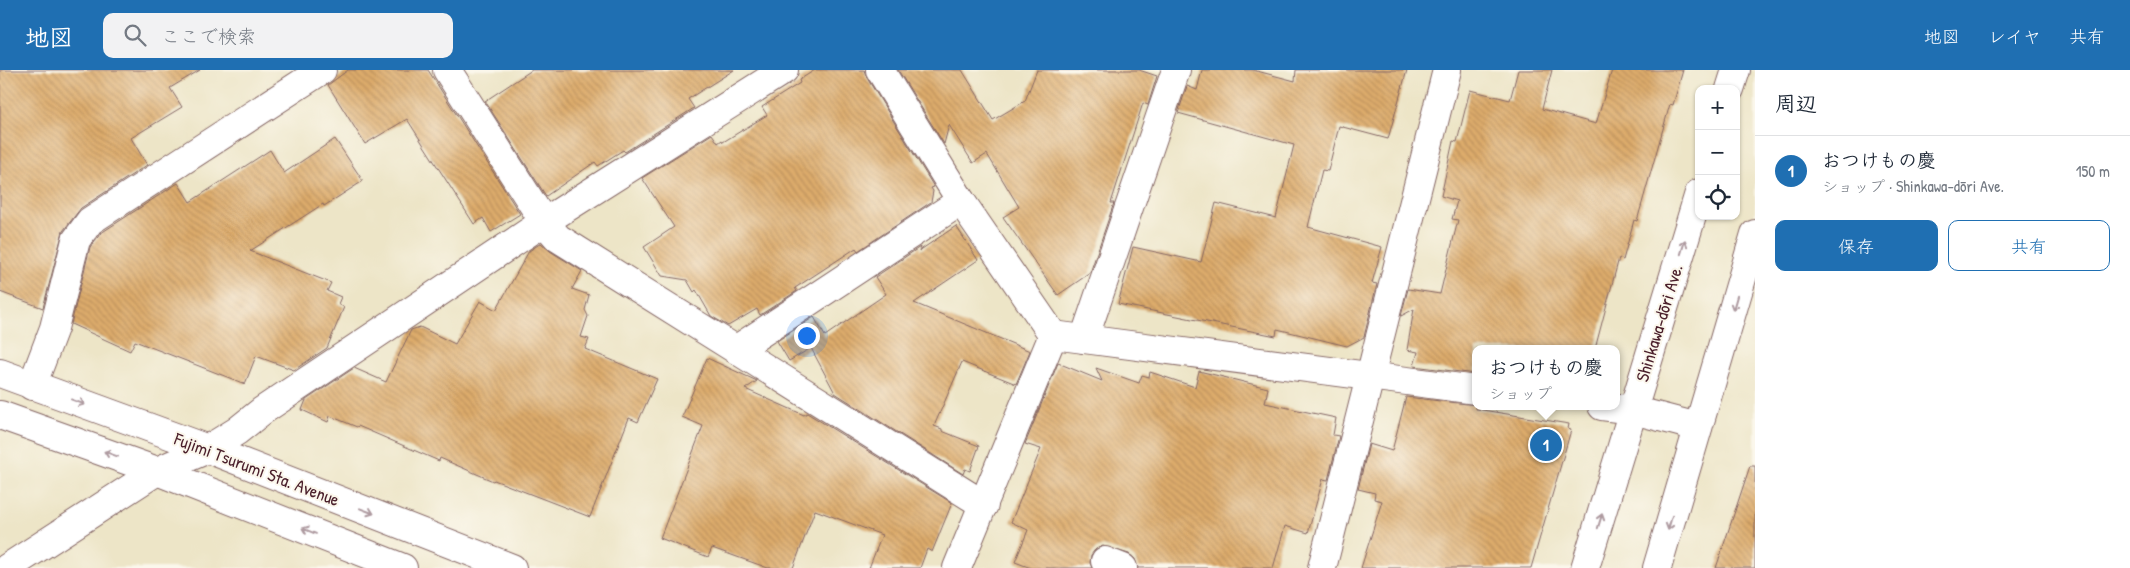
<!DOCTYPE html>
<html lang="ja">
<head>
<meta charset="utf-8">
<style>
  :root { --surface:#fff; --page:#f2f2f3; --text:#1f2937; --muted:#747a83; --line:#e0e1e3; --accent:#1f6fb2 }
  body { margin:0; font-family:"Patrick Hand","Klee One",sans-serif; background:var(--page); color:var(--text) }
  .controls { position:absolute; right:15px; top:15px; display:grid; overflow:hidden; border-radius:10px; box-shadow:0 1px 4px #0004 }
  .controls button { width:45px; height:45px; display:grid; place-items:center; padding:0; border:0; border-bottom:1px solid var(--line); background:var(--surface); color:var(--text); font:25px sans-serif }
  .you { position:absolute; left:806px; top:265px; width:18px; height:18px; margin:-12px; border:4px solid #fff; border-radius:50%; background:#1a73e8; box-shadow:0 0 0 8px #1a73e833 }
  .badge { display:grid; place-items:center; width:32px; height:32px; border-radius:50%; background:var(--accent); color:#fff; font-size:16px; font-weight:700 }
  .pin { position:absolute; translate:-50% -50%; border:2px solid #fff; box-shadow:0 1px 5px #0006 }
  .popup { position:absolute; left:1472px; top:275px; width:148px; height:65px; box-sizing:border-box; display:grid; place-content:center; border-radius:10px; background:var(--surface); filter:drop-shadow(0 1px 4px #0005); font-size:16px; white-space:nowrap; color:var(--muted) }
  .popup b { font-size:19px; color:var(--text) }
  .popup::after { content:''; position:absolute; left:50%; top:100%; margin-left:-10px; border:10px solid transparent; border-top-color:var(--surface) }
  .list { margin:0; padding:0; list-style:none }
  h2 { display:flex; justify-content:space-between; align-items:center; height:65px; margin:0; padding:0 20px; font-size:21px }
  h2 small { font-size:16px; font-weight:400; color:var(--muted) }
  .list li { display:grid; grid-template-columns:32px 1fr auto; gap:15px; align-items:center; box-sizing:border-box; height:70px; padding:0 20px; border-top:1px solid var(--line) }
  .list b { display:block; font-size:19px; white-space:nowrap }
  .list p { margin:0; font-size:16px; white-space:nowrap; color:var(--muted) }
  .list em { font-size:16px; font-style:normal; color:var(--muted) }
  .actions { display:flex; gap:10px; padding:15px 20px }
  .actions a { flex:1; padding:11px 0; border:1px solid var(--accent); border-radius:10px; text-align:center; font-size:18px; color:var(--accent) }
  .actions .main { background:var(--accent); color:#fff }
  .icon { flex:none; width:28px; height:28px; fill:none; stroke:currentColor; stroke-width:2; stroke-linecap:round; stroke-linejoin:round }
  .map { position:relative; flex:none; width:1755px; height:498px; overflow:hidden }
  header { display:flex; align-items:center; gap:30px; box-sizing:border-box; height:70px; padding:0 25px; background:var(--accent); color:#fff }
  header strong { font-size:24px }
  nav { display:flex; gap:28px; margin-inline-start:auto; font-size:18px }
  .search { width:350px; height:45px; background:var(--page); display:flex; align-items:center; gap:12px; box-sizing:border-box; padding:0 18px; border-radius:10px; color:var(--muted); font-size:19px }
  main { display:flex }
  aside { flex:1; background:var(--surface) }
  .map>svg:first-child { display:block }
  .building { fill:url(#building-back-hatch) }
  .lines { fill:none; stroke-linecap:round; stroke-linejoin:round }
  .minor-casing { stroke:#836462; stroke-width:30 }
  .major-casing { stroke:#836462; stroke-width:30 }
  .minor { stroke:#fff; stroke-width:28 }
  .major { stroke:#fff; stroke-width:28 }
  .oneway { stroke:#ae9aa0 }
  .labels { text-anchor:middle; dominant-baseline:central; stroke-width:4; stroke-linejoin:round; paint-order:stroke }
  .street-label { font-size:18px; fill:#4a1f2b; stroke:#fbf7ec }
</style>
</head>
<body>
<header>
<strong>地図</strong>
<div class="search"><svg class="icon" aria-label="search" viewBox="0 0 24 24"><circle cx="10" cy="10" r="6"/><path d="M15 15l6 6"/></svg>ここで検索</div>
<nav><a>地図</a><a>レイヤ</a><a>共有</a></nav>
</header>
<main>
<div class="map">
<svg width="1755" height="498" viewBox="0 0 1755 498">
  <defs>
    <pattern id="building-back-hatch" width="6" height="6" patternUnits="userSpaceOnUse" patternTransform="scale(1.25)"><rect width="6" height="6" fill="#ddac6c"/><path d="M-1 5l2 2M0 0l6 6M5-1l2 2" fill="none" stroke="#b58b59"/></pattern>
  </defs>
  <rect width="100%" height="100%" fill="#fbf7ec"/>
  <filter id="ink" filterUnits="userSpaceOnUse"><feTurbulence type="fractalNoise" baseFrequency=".02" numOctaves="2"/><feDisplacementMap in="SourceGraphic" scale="10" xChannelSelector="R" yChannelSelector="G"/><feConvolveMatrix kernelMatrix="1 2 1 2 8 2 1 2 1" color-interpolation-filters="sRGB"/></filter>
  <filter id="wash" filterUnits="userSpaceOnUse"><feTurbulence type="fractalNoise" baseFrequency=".0096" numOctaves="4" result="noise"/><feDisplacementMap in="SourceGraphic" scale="20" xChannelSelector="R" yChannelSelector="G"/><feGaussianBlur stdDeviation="1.12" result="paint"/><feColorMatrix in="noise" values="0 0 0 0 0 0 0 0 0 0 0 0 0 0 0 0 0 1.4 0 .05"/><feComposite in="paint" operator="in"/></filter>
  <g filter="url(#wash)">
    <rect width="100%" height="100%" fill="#ede5c7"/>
    <g id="blocks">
      <!-- building -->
      <g class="building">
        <polygon points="0,0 200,0 170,18 182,37 131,68 147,95 81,138 63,161 43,238 0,222"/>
        <polygon points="348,0 428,0 520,144 491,162 483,148 474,154 407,49 365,74 328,15"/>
        <polygon points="532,0 734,0 688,29 694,38 625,82 623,80 598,96 595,92 546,126 485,31"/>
        <polygon points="815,0 864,0 867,8 934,117 931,118 933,121 931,132 858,181 856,178 795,218 797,221 760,245 757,239 728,256 711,246 696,220 694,222 687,210 662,206 644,177 674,157 642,108 712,64 718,73 722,70 723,72 767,45 762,37 800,13 799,10"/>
        <polygon points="898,0 962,0 993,50 1025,31 1037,0 1139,0 1157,6 1148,35 1143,33 1111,133 1114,133 1090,203 1058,225 1003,147 1019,137 987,84 973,93 949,55 944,74"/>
        <polygon points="1202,0 1253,0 1295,11 1296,0 1407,0 1388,69 1339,56 1328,101 1322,100 1308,157 1382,177 1372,213 1377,214 1364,267 1347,276 1277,259 1276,266 1118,234 1133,177 1201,192 1216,133 1276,148 1294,75 1178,43 1187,16 1197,20"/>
        <polygon points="1518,0 1552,0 1542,39 1596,54 1612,0 1683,0 1673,35 1670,34 1637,151 1634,150 1623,190 1619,188 1595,279 1476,279 1476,304 1414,296 1418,282 1407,280 1414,239 1401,246 1408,219 1440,224 1458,150 1452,149 1457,131 1441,126 1453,71 1457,72 1470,20 1510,30"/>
        <polygon points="335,69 363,111 324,136 323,134 250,181 331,213 327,221 341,227 338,234 344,237 327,278 294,300 256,286 245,314 135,271 130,281 71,254 90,177 101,163 178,113 190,132 270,80 284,103"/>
        <polygon points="956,156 978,190 914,233 1030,281 1016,314 962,292 934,356 942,359 942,361 979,376 970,401 965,399 963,404 835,323 811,278 789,291 777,271 814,247 825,266 886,224 875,207 920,177 919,181"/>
        <polygon points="541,173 550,181 582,201 572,219 589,225 585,240 588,246 581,267 589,269 585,279 657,309 638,352 629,348 590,447 494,410 493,411 440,388 439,391 358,356 357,357 330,346 328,352 302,340 306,330 354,298 386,312 411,260 420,257 455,274 480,231 496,240 529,181"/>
        <polygon points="707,288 757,311 745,319 804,345 807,343 952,433 932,482 927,479 920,498 869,498 882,465 815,440 793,498 768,498 712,478 708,487 660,468 703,356 682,347"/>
        <polygon points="1058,293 1102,311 1096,298 1139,313 1142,305 1149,307 1150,302 1195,317 1199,301 1268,318 1265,333 1336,348 1333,365 1339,366 1328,410 1323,409 1308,463 1285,456 1273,498 1138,498 1135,489 1129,484 1103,476 1096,479 1091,485 1090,493 1092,498 1031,498 1015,492 1028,460 1011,452 1041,379 1025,374"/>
        <polygon points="1406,327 1476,335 1476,339 1569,354 1568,359 1571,360 1531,498 1361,498 1382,431 1374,429 1375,423 1358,419 1369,374 1392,381"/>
        <polygon points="1750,396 1755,396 1755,498 1716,498"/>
      </g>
    </g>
  </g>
  <g filter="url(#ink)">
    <use href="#blocks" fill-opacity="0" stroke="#836462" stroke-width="1"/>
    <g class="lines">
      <!-- minor casing -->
      <g class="minor-casing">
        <g id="minor">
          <polyline points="447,0 544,152 558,168 984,435"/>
          <polyline points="880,0 961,131 1053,265 1476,320"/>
          <polyline points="1084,269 1176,0"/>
          <polyline points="737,279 961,131"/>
          <polyline points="0,303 208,379 512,498"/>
          <polyline points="32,316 54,258 76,170 90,151 322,0"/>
          <polyline points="1602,336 1633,340"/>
          <polyline points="0,345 157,401 403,498"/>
          <polyline points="1105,491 1123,498"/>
          <polyline points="7,498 157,401 208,379 237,361 262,341 544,152 784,0"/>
          <polyline points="957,498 1053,265"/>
          <polyline points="1322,498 1447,0"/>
        </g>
      </g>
      <!-- major casing -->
      <g class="major-casing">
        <g id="major">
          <polyline points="1730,19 1736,0"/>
          <polyline points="1633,340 1698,357"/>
          <polyline points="1585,498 1699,123"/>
          <polyline points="1657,498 1755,164"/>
        </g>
      </g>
      <!-- minor -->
      <use href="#minor" class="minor"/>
      <!-- major -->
      <use href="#major" class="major"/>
    </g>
    <!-- one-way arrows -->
    <defs><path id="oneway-shaft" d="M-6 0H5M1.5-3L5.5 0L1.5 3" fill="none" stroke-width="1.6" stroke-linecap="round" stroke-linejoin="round" transform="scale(1.25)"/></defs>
    <g class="oneway">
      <use href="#oneway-shaft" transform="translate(1683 177) rotate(-73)"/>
      <use href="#oneway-shaft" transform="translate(1735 233) rotate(106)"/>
      <use href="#oneway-shaft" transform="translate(78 332) rotate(20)"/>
      <use href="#oneway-shaft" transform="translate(111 384) rotate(-160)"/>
      <use href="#oneway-shaft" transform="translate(367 441) rotate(21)"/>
      <use href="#oneway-shaft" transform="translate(1600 451) rotate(-73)"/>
      <use href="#oneway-shaft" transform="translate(1670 453) rotate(106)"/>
      <use href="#oneway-shaft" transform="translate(309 461) rotate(-158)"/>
    </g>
  </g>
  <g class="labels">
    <!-- street labels -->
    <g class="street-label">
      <text transform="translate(1659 253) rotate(-73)">Shinkawa-dōri Ave.</text>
      <text transform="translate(257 399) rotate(21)">Fujimi Tsurumi Sta. Avenue</text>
    </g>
  </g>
</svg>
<div class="controls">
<button>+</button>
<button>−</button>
<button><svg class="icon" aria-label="locate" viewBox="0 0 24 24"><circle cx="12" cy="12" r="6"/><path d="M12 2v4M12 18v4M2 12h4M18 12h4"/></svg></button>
</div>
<div class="you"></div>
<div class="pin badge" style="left:1546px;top:375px">1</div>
<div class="popup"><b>おつけもの慶</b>ショップ</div>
</div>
<aside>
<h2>周辺<small></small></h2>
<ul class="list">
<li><span class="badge">1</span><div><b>おつけもの慶</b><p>ショップ · Shinkawa-dōri Ave.</p></div><em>150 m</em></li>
</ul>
<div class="actions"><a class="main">保存</a><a>共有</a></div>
</aside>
</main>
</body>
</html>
